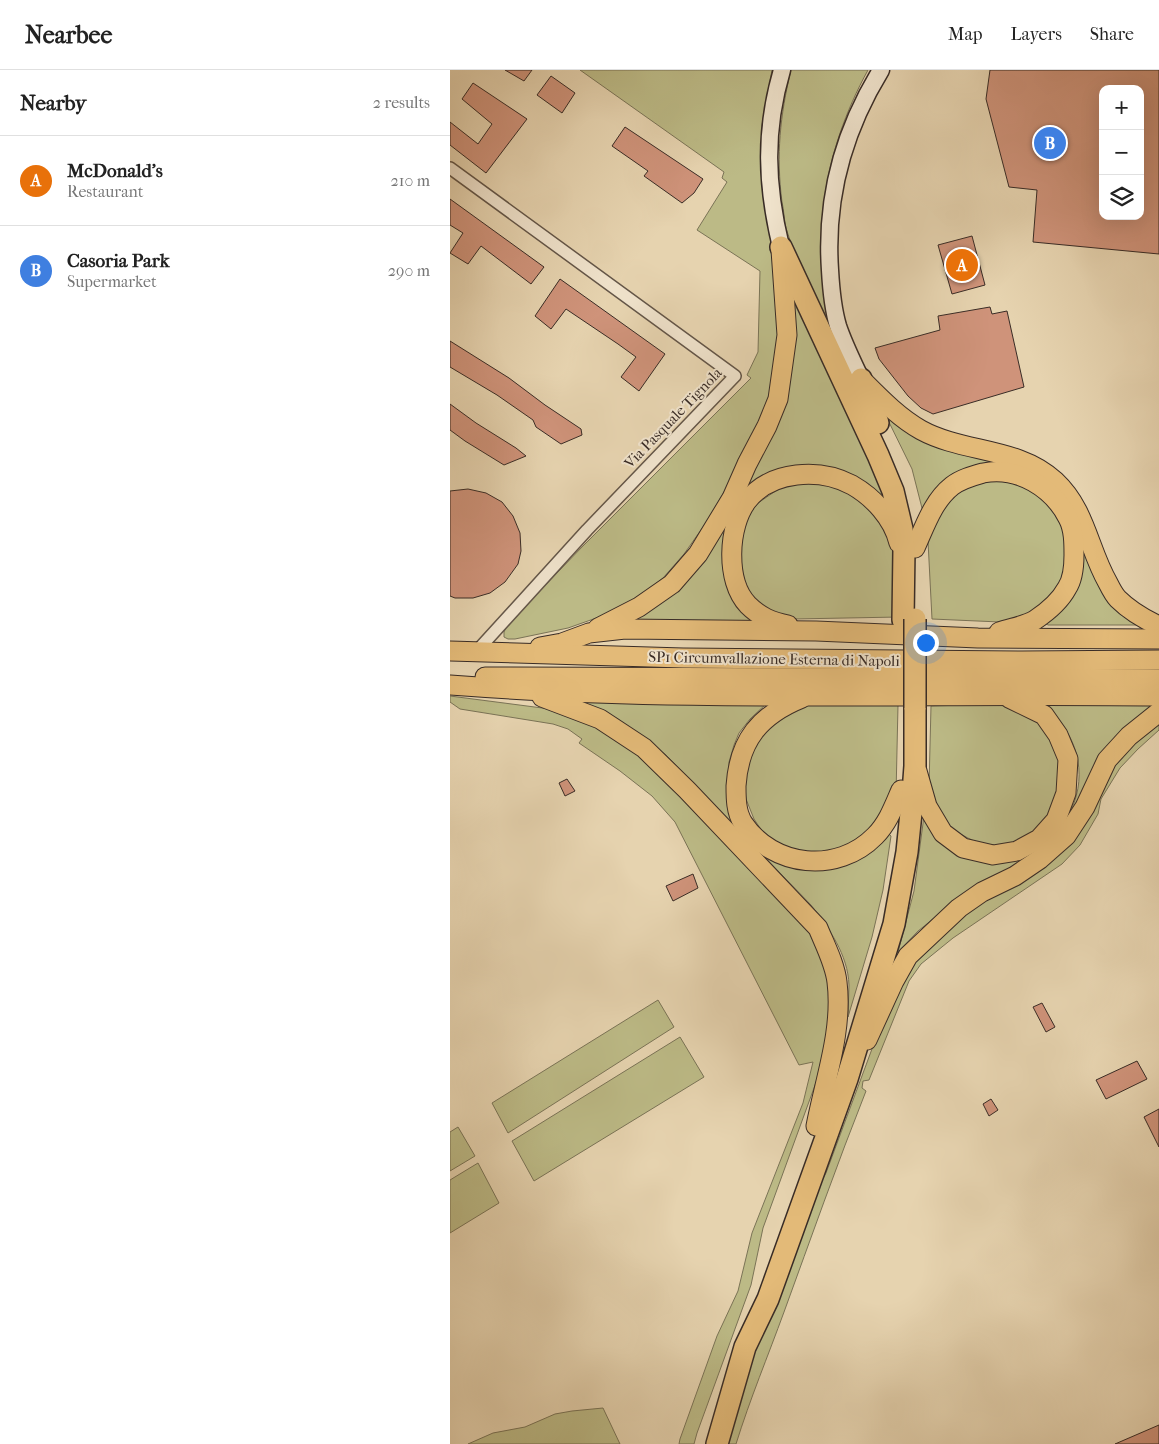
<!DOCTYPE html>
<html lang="en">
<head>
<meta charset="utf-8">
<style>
  :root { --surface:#fff; --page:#f6f6f6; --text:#222; --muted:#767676; --line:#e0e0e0; --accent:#8f2418 }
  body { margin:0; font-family:"IM FELL French Canon",serif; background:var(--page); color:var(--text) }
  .controls { position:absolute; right:15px; top:15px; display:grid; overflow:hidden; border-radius:10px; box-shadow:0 5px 20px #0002 }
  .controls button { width:45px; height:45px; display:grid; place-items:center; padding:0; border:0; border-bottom:1px solid var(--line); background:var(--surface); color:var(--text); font:25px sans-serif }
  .you { position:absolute; left:475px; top:572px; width:18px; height:18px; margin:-12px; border:4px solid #fff; border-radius:50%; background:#1a73e8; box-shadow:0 0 0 8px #1a73e833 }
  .badge { display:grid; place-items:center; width:32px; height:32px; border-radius:50%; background:var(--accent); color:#fff; font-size:16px; font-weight:700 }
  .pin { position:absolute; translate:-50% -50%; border:2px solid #fff; box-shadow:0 1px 5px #0006 }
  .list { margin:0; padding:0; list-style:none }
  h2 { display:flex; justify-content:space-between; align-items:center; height:65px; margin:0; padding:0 20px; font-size:21px }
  h2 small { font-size:16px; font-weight:400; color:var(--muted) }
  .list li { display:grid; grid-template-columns:32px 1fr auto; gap:15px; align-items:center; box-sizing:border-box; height:90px; padding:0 20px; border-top:1px solid var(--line) }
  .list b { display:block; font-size:19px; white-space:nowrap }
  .list p { margin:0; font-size:16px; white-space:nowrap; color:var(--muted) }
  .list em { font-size:16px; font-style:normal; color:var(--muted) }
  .icon { flex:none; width:28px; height:28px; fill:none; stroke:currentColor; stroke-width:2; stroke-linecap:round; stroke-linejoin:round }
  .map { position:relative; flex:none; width:709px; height:1374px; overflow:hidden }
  header { display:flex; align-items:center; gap:30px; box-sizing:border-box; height:70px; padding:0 25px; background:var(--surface); border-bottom:1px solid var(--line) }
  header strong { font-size:24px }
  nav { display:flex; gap:28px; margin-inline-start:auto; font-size:18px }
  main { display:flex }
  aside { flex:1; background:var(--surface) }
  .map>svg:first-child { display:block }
  .green { fill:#bcba86; stroke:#7a7356 }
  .building { fill:#cf937a; stroke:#392c26; fill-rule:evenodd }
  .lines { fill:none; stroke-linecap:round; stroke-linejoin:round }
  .minor-casing { stroke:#645648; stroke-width:14 }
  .secondary-casing { stroke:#392c26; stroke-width:19 }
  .trunk-casing { stroke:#392c26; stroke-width:21 }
  .motorway-casing { stroke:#392c26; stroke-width:24 }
  .minor { stroke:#efe2cb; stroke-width:11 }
  .secondary { stroke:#efe2cb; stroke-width:16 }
  .trunk { stroke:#e3ba78; stroke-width:19 }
  .motorway { stroke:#e3ba78; stroke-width:21 }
  .motorway-bridge-casing { stroke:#392c26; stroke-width:24; stroke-linecap:butt }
  .motorway-bridge { stroke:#e3ba78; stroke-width:21 }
  .labels { text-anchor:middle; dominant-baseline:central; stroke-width:4; stroke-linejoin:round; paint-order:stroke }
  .street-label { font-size:15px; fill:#392c26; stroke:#efe2cb }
</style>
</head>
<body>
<header>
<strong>Nearbee</strong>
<nav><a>Map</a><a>Layers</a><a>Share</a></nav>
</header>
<main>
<aside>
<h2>Nearby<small>2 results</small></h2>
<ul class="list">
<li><span class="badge" style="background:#e8710a">A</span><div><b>McDonald's</b><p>Restaurant</p></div><em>210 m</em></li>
<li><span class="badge" style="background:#3f7fe0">B</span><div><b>Casoria Park</b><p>Supermarket</p></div><em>290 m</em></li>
</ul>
</aside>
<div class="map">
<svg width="709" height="1374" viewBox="0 0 709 1374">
  <rect width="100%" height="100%" fill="#e6d3af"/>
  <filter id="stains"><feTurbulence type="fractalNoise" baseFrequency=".004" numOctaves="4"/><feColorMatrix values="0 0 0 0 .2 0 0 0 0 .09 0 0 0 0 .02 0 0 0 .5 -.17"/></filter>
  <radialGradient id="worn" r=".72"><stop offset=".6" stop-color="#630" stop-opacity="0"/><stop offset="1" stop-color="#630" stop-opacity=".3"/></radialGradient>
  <!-- green -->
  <g class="green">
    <polygon points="130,0 322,0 312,55 311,93 329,225 327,305 303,371 258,450 234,484 213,508 184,531 152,546 118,558 65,569 58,569 54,567 54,562 57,555 133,476 301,308 297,305 308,282 310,201 247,160 277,112 272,108 274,102"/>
    <path d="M341 0H418C372 84 359 173 383 266 367 231 347 195 336 158 334 150 334 140 332 132 326 85 330 46 341 0Z"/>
    <polygon points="341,210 436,431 353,396 281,449 301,552 183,551 203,533 307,393"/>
    <polygon points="434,342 558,393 545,395 473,442 462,399"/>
    <polygon points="530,410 562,410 596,429 612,455 614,464 617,498 605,522 581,544 550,552 482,549 478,471 480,460 502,425"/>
    <polygon points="360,411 405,422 444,467 449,547 343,549 309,536 299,523 287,488 293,451 308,433 327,420 337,416"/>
    <polygon points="628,459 689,555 598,555 593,552 602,545"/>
    <polygon points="0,626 100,639 140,652 204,693 364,862 383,912 376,985 313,1158 301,1215 247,1363 244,1374 229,1374 230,1369 267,1266 288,1221 302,1163 353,1033 363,992 349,995 225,752 202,726 170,701 129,673 132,669 118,659 103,654 10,639 0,632"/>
    <path d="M132 627 317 633 300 649 289 663 284 675 279 692V713L314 779 413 786 432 773 439 764 441 766 433 820 422 867 398 947C398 936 399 926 399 915 398 885 379 858 361 835L216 685 168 649 130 632Z"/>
    <path d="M704 632 666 669 616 754 581 785 529 816 498 837 468 861 448 882 464 821 474 746 539 787C558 778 576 770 595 761 600 759 609 757 613 753 617 748 621 739 624 733 638 695 622 657 592 633Z"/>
    <polygon points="550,634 565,636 592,652 614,688 603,748 569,772 547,776 526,772 506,762 498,755 491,747 479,717 481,636"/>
    <polygon points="348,635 448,635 446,725 433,754 378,786 335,778 318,766 310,758 304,749 296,729 293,707 308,663"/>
    <path d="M709 652V660L688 679 670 698 651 729 648 744 630 775 612 794 503 868 471 894 459 911 419 1010 413 1011 412 1018 416 1021C387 1094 361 1168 334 1242 318 1286 300 1329 286 1374H273L279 1348 359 1134 376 1103 442 925 460 893 489 861 584 796 671 683Z"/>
    <polygon points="208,930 224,957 58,1063 42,1033"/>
    <polygon points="230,967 254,1007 84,1111 62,1071"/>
    <polygon points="8,1057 25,1086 0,1101 0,1062"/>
    <polygon points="28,1093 49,1133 0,1163 0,1110"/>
    <polygon points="153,1338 170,1374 18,1374 43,1363 75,1357 105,1344 122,1341"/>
  </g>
  <!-- building -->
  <g class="building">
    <polygon points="55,0 82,0 74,11"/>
    <path d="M540 0H709V184L583 172 587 120 559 117 536 29ZM653 19H690V146H653Z"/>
    <polygon points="101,6 125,23 112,43 87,25"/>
    <polygon points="23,13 77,49 36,103 0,75 0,52 28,74 42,54 12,29"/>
    <polygon points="175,57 253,109 244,123 232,133 194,106 198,101 162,76"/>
    <polygon points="0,129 94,197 81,214 31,176 18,194 0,183 13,163 0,155"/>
    <polygon points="522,166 535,215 502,224 488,175"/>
    <polygon points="110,209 215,284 189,321 171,307 186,287 168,274 116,239 101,259 85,246"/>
    <polygon points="540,237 542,244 557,241 574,317 483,344 471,338 458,326 429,289 425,278 490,260 488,246"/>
    <polygon points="0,271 59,308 95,335 131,359 132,365 111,374 86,357 83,350 47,325 0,297"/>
    <polygon points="0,334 26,353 66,378 76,386 54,395 15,371 0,360"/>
    <polygon points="18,419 36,423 52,432 63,446 70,463 71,481 68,494 55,512 40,523 23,528 5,528 0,526 0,421"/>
    <polygon points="117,709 125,721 115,726 109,713"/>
    <polygon points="243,804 248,818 223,831 216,816"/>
    <polygon points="592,933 605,957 596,962 583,937"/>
    <polygon points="687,991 697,1009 656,1029 646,1010"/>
    <polygon points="541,1029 548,1040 539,1046 533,1034"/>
    <polygon points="709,1039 709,1077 694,1047"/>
    <polygon points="709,1355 709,1374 665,1374"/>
  </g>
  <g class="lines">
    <!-- minor casing -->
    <g class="minor-casing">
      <polyline id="minor" points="0,98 285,306 137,460 26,582"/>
    </g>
    <!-- secondary casing -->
    <g class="secondary-casing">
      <g id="secondary">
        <path d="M331 177C316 115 314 61 332 0"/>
        <path d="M411 309C403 292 394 274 388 256 383 239 381 218 380 200 375 127 393 62 431 0"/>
      </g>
    </g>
    <!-- trunk casing -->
    <g class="trunk-casing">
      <g id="trunk">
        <path d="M411 309C429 327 449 348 471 360 513 383 569 377 605 411 636 440 638 478 658 513 661 519 664 525 668 529 680 541 694 549 709 556"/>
        <path d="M465 478C475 456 483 431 502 416 511 409 522 406 533 403 568 396 603 418 618 448 624 459 624 473 624 485 624 496 623 509 617 518 610 531 597 542 585 550 575 556 560 558 549 562"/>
        <path d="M338 555C322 552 310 547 298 535 275 511 278 456 297 431 321 400 370 398 402 415 423 427 443 448 449 473"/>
        <polyline points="148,558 189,537 222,514 248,484 282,428 297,394 317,356 328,329 337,265 331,180"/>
        <polyline points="90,577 112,573 139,563 175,559 366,561 528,568 709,569"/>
        <polyline points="0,581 233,588 572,591 709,590"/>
        <polyline points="35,607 709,609"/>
        <path d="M0 615C236 633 473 623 709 626"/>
        <path d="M92 627 150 649 194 678 237 720 368 858C375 875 385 894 387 912 393 960 375 1009 366 1056"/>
        <path d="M352 628C310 645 289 670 286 716 286 728 286 742 293 753 323 798 388 804 425 766 438 753 444 736 451 720"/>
        <polyline points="467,701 477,736 493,763 513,778 543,785 567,781 589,769 606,750 616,723 618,689 608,665 594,645 559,628"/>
        <polyline points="417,970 444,911 458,886 509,838 532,822 565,806 590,789 616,766 635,737 657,690 679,666 709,642"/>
      </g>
    </g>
    <!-- motorway casing -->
    <g class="motorway-casing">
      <g id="motorway">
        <polyline points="331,177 428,385 443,421 452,459 454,479 453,550"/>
        <polyline points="411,309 428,353"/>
        <polyline points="267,1374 295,1277 318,1229 397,1009 444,854 457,782 463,723 465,696 465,638"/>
      </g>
    </g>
    <!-- minor -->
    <use href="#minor" class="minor"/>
    <!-- secondary -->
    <use href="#secondary" class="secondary"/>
    <!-- trunk -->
    <use href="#trunk" class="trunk"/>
    <!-- motorway -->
    <use href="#motorway" class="motorway"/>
    <!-- motorway-bridge casing -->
    <g class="motorway-bridge-casing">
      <polyline id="motorway-bridge" points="465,549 465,638"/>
    </g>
    <!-- motorway-bridge -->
    <use href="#motorway-bridge" class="motorway-bridge"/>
  </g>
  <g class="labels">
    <!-- street labels -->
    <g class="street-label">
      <text transform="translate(223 348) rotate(-46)">Via Pasquale Tignola</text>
      <text transform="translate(324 589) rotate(1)">SP1 Circumvallazione Esterna di Napoli</text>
    </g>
  </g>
  <rect width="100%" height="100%" filter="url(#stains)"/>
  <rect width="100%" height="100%" fill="url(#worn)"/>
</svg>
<div class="controls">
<button>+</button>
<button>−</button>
<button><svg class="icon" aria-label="layers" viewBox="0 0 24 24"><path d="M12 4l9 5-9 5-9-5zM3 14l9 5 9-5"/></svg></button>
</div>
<div class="you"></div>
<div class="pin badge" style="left:512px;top:195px;background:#e8710a">A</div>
<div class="pin badge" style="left:600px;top:73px;background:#3f7fe0">B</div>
</div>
</main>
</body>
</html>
